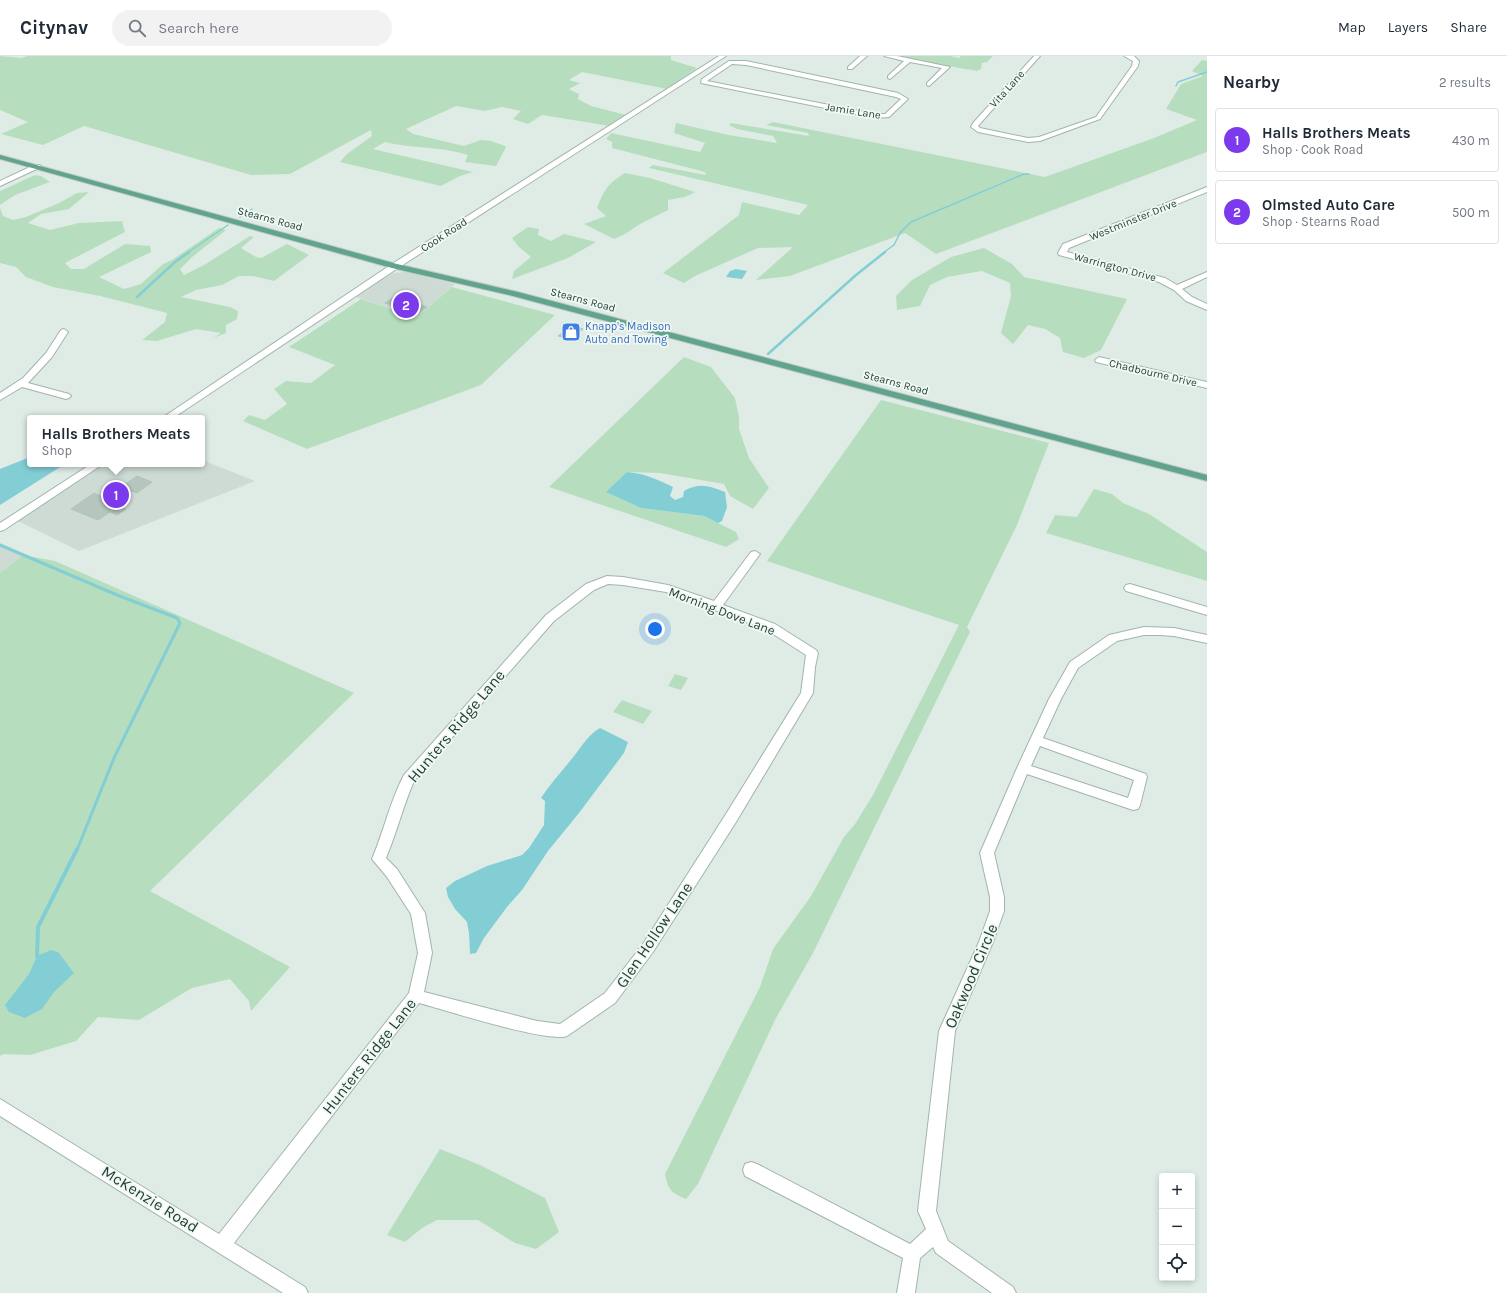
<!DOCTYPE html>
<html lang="en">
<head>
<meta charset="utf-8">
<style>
  :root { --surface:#fff; --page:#f2f2f3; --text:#1f2937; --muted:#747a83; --line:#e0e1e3; --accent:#7c3aed }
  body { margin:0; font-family:Karla,sans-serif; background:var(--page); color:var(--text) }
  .controls { position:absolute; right:12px; bottom:12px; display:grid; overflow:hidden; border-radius:4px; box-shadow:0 2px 6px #0003 }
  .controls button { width:36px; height:36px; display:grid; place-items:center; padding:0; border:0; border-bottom:1px solid var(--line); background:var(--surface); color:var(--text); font:20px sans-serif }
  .you { position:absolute; left:655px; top:573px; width:14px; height:14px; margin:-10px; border:3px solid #fff; border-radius:50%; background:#1a73e8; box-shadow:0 0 0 6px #1a73e833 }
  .badge { display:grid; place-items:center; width:26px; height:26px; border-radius:50%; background:var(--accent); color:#fff; font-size:13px; font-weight:700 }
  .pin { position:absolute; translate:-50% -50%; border:2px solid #fff; box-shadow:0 1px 4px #0006 }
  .popup { position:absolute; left:27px; top:359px; width:178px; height:52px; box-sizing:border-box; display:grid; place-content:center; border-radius:4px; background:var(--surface); filter:drop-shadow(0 1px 3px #0005); font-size:13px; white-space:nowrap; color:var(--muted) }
  .popup b { font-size:15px; color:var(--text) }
  .popup::after { content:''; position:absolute; left:50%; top:100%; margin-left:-8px; border:8px solid transparent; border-top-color:var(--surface) }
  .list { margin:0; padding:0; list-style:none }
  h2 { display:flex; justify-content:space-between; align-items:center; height:52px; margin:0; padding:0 16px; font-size:17px }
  h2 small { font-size:13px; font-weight:400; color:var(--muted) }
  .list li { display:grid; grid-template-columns:26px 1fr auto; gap:12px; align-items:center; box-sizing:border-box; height:64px; margin:0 8px 8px; padding:0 8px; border:1px solid var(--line); border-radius:4px }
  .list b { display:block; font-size:15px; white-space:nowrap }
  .list p { margin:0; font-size:13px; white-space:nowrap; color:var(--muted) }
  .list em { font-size:13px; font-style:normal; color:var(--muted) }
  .icon { flex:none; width:22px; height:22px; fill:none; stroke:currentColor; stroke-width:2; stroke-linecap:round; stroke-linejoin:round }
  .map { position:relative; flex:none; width:1207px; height:1237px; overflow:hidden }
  header { display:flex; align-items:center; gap:24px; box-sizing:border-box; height:56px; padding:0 20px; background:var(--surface); border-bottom:1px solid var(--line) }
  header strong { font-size:19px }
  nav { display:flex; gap:22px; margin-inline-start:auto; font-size:14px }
  .search { width:280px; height:36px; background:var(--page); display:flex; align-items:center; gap:10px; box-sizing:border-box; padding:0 14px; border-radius:22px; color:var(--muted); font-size:15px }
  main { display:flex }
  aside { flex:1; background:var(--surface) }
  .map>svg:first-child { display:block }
  .built { fill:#cddbd4 }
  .green { fill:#b6debe }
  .water { fill:#83ced5 }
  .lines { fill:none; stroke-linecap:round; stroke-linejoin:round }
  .stream-far3 { stroke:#83ced5; stroke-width:1.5 }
  .stream-far2 { stroke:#83ced5; stroke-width:2.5 }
  .stream-far1 { stroke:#83ced5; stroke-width:3 }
  .stream { stroke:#83ced5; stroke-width:4 }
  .building { fill:#b4c6be; stroke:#b1c5bc }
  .minor-casing { stroke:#a2b4ac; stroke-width:2 }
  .major-casing { stroke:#c0c9c6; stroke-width:2 }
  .minor { fill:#fff; fill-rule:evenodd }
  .major { fill:#60a48e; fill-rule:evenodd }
  .labels { text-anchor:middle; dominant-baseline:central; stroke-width:3.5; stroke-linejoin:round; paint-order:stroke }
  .far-street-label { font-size:11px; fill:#1f3d32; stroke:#f0f8f3 }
  .far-shop-label { font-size:11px; fill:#366cbe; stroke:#f0f8f3; text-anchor:start }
  .street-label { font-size:13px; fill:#1f3d32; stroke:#f0f8f3 }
  .near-street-label { font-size:16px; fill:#1f3d32; stroke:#f0f8f3 }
</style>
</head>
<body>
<header>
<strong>Citynav</strong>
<div class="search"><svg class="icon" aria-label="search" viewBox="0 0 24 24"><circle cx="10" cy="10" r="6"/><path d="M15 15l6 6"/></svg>Search here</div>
<nav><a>Map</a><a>Layers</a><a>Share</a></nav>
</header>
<main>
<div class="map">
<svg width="1207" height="1237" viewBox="0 0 1207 1237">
  <rect width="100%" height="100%" fill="#dfece5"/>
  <!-- built -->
  <g class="built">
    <polygon points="405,216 455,228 417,261 356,241 385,221 394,217"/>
    <polygon points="202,404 255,425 79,495 16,464 101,408 202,408"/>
    <polygon points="0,489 23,499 0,517"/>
  </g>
  <!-- green -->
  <g class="green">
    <path d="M0 0 22 2 27 0H671V4L697 12 667 33 582 16 569 24 580 27 569 33 579 38 578 43 591 50 626 59 610 70 542 59 528 68 513 63 521 55 502 51 485 55 456 50 406 73 413 78 464 90 481 84 491 85 505 90 506 91 496 110 465 106 468 99C441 90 413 93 385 86L373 93 473 116 460 120 441 130 340 106 347 98 372 80 371 74 290 118 251 119 84 70 43 89 1 78 28 66 0 54Z"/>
    <polygon points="891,0 951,0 959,2 961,0 993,0 987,6 982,7 981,13 977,15"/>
    <polygon points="1202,4 1207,5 1207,96 936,198 905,177 790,220 756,224 793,191 758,192 695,220 684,227 663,217 739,159 742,146 799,159 808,149 649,112 653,109 706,119 705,116 612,92 612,86 606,83 611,77 700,96 705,87 674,77 676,67 729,79 777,87 773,80 737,73 729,69 731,67 809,80 808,77 766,69 773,66 1045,121 1154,82 1197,64 1166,53 1181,28 1203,20 1192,15"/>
    <path d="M625 117 650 122 695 136 685 141 668 144V154L640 168 625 178 614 183 584 168 606 160 597 152C604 134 608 127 625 117Z"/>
    <polygon points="35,119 41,120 50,126 15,139 0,149 0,135"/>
    <polygon points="89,136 69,153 41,158 28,167 50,174 79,167 122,165 125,176 65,207 71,213 84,213 125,188 150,190 151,196 99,221 124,233 141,228 163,208 172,204 219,172 226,174 191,202 180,213 184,219 204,209 250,180 254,181 241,192 256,201 261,202 287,188 309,199 274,225 253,220 239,220 222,229 196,234 181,241 230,251 238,255 237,263 226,269 226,277 213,282 221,277 196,273 157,285 142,284 165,266 167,257 100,240 53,231 26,221 16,211 0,207 0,152 3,160 13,164 26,161 59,147 77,137"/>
    <polygon points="528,171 539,173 538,179 551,185 564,178 596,186 568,202 512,223 514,215 531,201 519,191 512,182"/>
    <polygon points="984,192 1012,208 1024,221 1127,243 1101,294 1084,302 1063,296 1060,282 1045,273 1028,269 1013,288 1001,277 1011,240 1010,227 982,215 947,221 930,229 920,250 897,254 896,240 912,224 951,201"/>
    <polygon points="452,231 555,259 481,329 307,393 243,365 249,359 265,364 287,348 274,333 286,325 311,327 335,309 289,291 361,243 417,261"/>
    <polygon points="684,301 711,311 735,342 739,361 739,373 749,402 769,432 753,453 730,440 724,428 660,417 627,416 607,436 641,452 704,460 736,476 739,483 726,491 549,431"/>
    <path d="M881 344 1049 387 1017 469 967 571 970 576 813 897 776 962 698 1128 686 1143C671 1137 668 1133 665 1118L760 931 773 893 811 840 844 781 855 768 873 739 959 569 767 505Z"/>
    <polygon points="1094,433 1112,438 1123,447 1149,458 1207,496 1207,525 1046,477 1055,459 1077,461"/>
    <polygon points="23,499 55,505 354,637 150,835 290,911 251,955 249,945 230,923 192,932 139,964 98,961 76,985 30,999 3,998 0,1000 0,517"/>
    <polygon points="675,618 688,622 681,634 668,630"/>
    <polygon points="622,644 652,655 643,668 613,656"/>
    <polygon points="440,1093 480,1109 545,1142 559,1176 536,1193 515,1187 478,1164 437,1164 422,1172 405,1186 387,1179"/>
  </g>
  <!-- water -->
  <g class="water">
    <polygon points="736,213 747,215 742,223 726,221 730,215"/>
    <polygon points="30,401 30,408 65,408 0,449 0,413"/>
    <path d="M627 416C643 417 659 424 673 431L670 440 675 444 683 441 684 435C700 426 709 430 725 436L727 451 722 465 718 467 704 460 641 452 606 436Z"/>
    <path d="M600 672 628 686 624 697 579 757 548 795 522 834 507 851 484 882 476 897 470 898 469 877 467 866 455 853 448 841 446 832 455 825 487 810 522 799 529 792 544 769 545 745 541 742C551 727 563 714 574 700 582 690 589 678 600 672Z"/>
    <polygon points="51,894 58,896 74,917 54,936 42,953 25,962 9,956 5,949 29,918 37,900"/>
  </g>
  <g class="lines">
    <!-- stream-far3 -->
    <g class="stream-far3">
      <polyline points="1176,30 1178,26 1207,16"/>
      <polyline points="240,161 252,153"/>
      <polyline points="187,197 228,169"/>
      <polyline points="883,197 894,189 900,177 911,166 1024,118 1029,118"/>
    </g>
    <!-- stream-far2 -->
    <g class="stream-far2">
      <polyline points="137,241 175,206 189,196"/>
      <polyline points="768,298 856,219 885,196"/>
    </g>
    <!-- stream-far1 -->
    <polyline class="stream-far1" points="0,489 117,539 177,562 180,567 114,702 77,794"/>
    <!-- stream -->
    <polyline class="stream" points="37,900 38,871 77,793"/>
  </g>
  <!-- building -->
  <g class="building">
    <polygon points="394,241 427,251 418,257 385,247"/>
    <polygon points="572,269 583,273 570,283 558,280"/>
    <polygon points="137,420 152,426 137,437 131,435 113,447 126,453 117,459 110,456 98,464 71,453 94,437 105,442"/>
  </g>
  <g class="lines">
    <!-- minor casing -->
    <g class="minor-casing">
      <g id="minor">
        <polygon points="719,0 726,0 398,212 173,362 162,362 392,208"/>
        <polygon points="860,0 867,0 852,13 848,13 848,11"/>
        <polygon points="884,0 897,0 950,11 929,30 927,29 927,27 942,12 910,6 890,23 888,22 888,20 904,5"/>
        <polygon points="1034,0 1040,0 978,70 980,72 1028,82 1039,81 1096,61 1132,10 1133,5 1124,0 1134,0 1139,5 1138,10 1100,63 1040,85 1028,86 978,76 971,71 973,67"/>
        <path d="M729 5H746L898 37 908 43 889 61 875 62 701 27 702 23ZM732 8 746 9 896 41 901 43 885 58H875L707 25Z"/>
        <polygon points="34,109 40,109 41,111 0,130 0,125"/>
        <polygon points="1207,131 1207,136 1069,192 1067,196 1165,222 1177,229 1207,216 1207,221 1182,233 1192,241 1207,248 1207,254 1186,245 1174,234 1159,226 1059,199 1058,197 1063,188"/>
        <polygon points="64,273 68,276 52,301 28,327 69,338 71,340 69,342 66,343 22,331 0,344 0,337 23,322 46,297 61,274"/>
        <polygon points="1099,301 1207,326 1207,332 1096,306 1095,304"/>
        <polygon points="91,408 103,408 4,474 0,475 0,467"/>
        <path d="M755 495 760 498 723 549 775 568 816 594 818 597 815 611 813 637 736 766 653 896 615 947 567 980C548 987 445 954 419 947L234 1187 305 1231 308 1237H283L0 1060V1043L219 1178 409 937 418 897 411 858 387 821 372 803C384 775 390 745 404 719L546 559 586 528 607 520 623 521 668 529 714 545 751 496ZM608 528 623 529 666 536 699 548 767 574 806 599 801 637 726 758 643 888 605 937 560 968 537 965 424 936 432 897 425 857 397 813 386 802C397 776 403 750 414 725L554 565 594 534Z"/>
        <polygon points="1130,528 1207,551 1207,559 1126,535 1124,532 1126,529"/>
        <path d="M1144 571 1174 572 1207 579V587L1174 580 1160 579H1144L1117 585 1078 612 1061 643 1043 682 1146 718 1147 721 1140 749 1138 753 1133 754 1027 718 994 797 1004 841V855L993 886 955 975 936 1155 948 1185 1013 1231 1016 1237H992L936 1197 933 1191 920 1202 915 1237H897L903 1202 745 1120 743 1114 745 1108 751 1106 757 1108 910 1188 926 1173 918 1155 939 975 979 886 990 855V841L980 797 1017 712 1049 643 1070 606 1109 579ZM1040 690 1134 724 1128 742 1031 710Z"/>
      </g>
    </g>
    <!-- major casing -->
    <g class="major-casing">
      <polygon id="major" points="0,99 397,208 518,236 1207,419 1207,425 513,240 392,212 0,103"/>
    </g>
    <!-- minor -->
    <use href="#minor" class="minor"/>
    <!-- major -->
    <use href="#major" class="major"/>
  </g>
  <!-- icons -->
  <defs>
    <g id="shop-square" transform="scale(1)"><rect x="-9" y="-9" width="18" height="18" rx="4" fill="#3f7fe0" stroke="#f0f8f3"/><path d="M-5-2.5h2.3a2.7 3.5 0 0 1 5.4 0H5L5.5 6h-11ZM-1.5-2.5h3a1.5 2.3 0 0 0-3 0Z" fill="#fff"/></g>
  </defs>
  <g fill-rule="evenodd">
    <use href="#shop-square" x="571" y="276"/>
  </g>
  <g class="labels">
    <!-- far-street labels -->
    <g class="far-street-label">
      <text transform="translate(1007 33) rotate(-48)">Vita Lane</text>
      <text transform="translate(853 55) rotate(9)">Jamie Lane</text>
      <text transform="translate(270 163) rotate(15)">Stearns Road</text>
      <text transform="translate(1133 164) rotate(-22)">Westminster Drive</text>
      <text transform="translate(444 179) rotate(-33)">Cook Road</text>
      <text transform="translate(1115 211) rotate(15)">Warrington Drive</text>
      <text transform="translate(583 244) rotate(15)">Stearns Road</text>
      <text transform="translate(1153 317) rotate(13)">Chadbourne Drive</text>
      <text transform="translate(896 327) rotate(15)">Stearns Road</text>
    </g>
    <!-- far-shop labels -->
    <g class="far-shop-label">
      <text x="585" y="270">Knapp's Madison<tspan x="585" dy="13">Auto and Towing</tspan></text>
    </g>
    <!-- street labels -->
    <g class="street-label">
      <text transform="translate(722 555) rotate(21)">Morning Dove Lane</text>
    </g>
    <!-- near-street labels -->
    <g class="near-street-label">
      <text transform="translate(456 670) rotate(-50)">Hunters Ridge Lane</text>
      <text transform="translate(654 879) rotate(-56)">Glen Hollow Lane</text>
      <text transform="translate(971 920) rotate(-67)">Oakwood Circle</text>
      <text transform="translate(369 1000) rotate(-52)">Hunters Ridge Lane</text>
      <text transform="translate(150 1143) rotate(32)">McKenzie Road</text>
    </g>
  </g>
</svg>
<div class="controls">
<button>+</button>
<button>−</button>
<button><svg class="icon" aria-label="locate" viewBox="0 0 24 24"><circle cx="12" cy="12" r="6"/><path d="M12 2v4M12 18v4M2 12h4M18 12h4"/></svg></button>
</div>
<div class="you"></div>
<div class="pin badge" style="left:116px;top:439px">1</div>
<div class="popup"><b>Halls Brothers Meats</b>Shop</div>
<div class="pin badge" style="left:406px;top:249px">2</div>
</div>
<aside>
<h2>Nearby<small>2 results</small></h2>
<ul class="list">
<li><span class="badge">1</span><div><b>Halls Brothers Meats</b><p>Shop · Cook Road</p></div><em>430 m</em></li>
<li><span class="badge">2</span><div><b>Olmsted Auto Care</b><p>Shop · Stearns Road</p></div><em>500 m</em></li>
</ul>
</aside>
</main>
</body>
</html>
